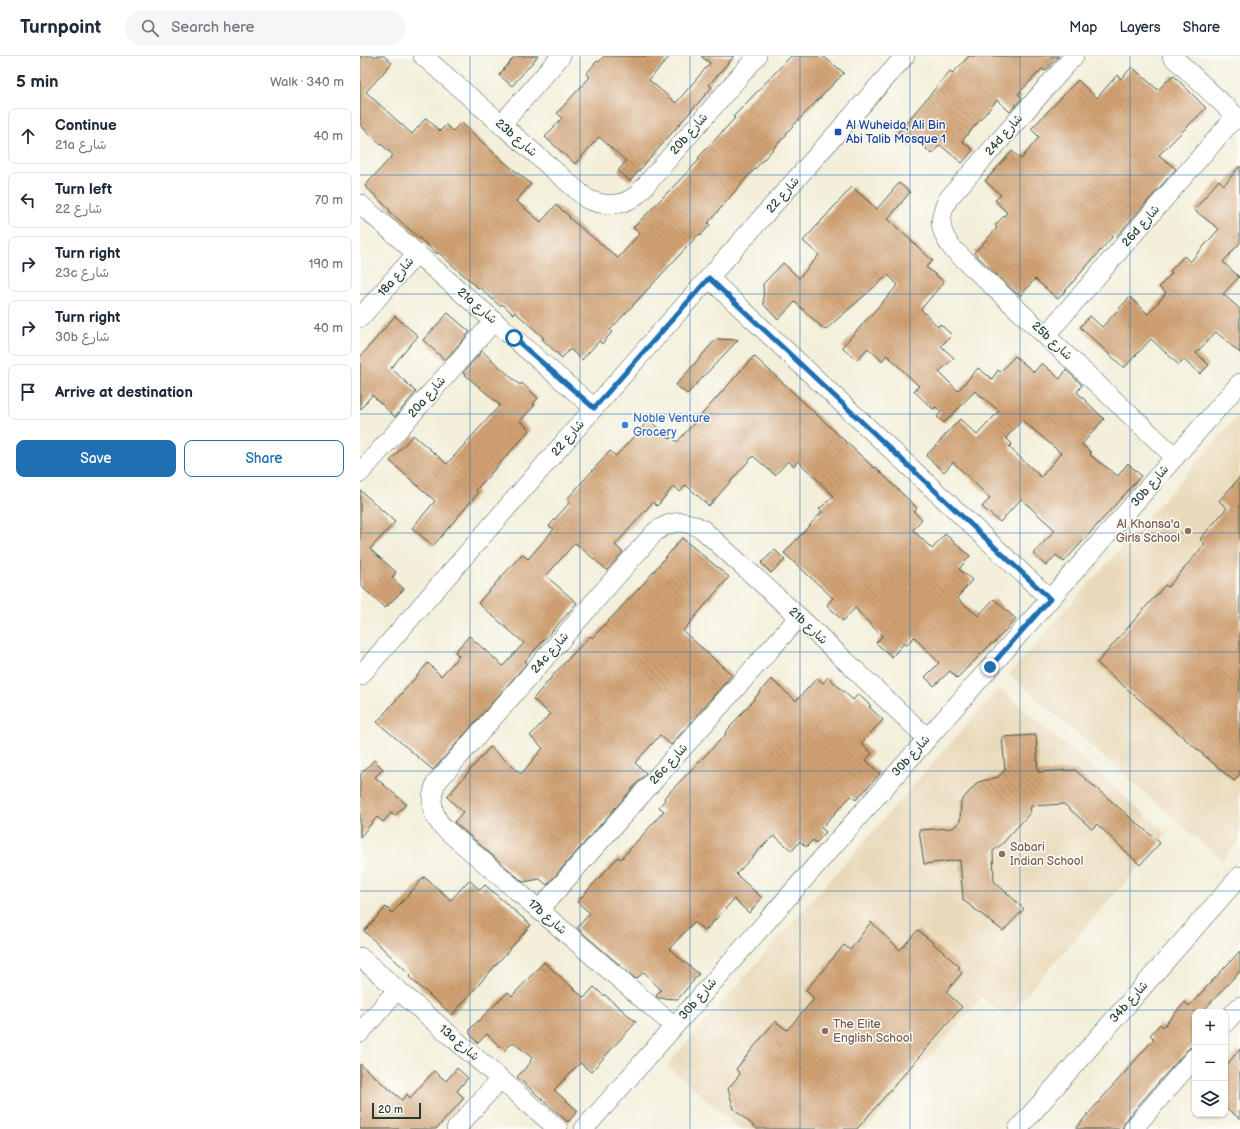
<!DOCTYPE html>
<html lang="en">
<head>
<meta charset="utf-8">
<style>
  :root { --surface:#fff; --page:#f6f6f7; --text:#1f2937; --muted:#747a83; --line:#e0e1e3; --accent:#1f6fb2 }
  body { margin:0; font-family:"Balsamiq Sans","Playpen Sans Arabic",sans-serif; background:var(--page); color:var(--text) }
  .controls { position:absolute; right:12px; bottom:12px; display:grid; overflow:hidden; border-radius:8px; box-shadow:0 1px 3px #0004 }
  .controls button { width:36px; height:36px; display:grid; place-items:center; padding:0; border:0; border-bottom:1px solid var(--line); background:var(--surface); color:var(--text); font:20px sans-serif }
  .scale { position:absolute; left:12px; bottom:10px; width:49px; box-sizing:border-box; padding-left:4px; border:2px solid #1f3d34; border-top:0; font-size:11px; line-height:14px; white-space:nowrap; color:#1f3d34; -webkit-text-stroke:3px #fdfcf7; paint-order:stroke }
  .stop { position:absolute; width:12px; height:12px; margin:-9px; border:3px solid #1f6fb2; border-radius:50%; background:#fff }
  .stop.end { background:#1f6fb2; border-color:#fff; box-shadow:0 1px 4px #0008 }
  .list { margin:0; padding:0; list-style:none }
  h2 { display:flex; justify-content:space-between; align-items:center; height:52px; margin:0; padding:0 16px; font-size:17px }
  h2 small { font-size:13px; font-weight:400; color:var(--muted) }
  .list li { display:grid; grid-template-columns:26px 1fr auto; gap:12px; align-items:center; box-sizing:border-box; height:56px; margin:0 8px 8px; padding:0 8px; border:1px solid var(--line); border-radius:8px }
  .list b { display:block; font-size:15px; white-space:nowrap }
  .list p { margin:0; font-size:13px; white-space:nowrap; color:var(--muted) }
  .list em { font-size:13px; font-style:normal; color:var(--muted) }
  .actions { display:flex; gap:8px; padding:12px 16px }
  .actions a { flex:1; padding:9px 0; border:1px solid var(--accent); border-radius:8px; text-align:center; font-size:14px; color:var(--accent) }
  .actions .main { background:var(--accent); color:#fff }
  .icon { flex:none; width:22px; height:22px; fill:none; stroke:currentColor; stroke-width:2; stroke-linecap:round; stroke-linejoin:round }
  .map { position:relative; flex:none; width:880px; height:1073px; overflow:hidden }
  header { display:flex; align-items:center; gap:24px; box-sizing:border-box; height:56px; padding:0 20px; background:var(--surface); border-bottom:1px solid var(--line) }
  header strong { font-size:19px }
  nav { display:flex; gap:22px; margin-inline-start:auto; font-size:14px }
  .search { width:280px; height:36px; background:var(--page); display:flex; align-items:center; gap:10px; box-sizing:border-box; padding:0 14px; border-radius:22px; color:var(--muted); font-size:15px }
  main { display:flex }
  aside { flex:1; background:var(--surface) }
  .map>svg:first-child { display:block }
  .built { fill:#e9d9ba }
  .building { fill:url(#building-back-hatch); fill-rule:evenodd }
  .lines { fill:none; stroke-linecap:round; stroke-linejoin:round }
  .minor-casing { stroke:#3f584d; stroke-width:20 }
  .minor { stroke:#fff; stroke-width:19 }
  .route { stroke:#1f6fb2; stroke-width:5 }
  .grid { fill:none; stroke:#1f6fb2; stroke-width:1; stroke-opacity:0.55 }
  .transit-dot { fill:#1a4fb4; stroke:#fdfcf7; stroke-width:1.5 }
  .shop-dot { fill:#3f7fe0; stroke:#fdfcf7; stroke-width:1.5 }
  .education-dot { fill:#8d6e63; stroke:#fdfcf7; stroke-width:1.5 }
  .labels { text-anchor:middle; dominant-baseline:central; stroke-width:3; stroke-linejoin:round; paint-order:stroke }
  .transit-label { font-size:12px; fill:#164399; stroke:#fdfcf7; text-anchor:start }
  .street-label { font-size:12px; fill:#1f3d34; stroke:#fdfcf7 }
  .shop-label { font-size:12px; fill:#366cbe; stroke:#fdfcf7; text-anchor:start }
  .education-label { font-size:12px; fill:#785e54; stroke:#fdfcf7; text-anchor:start }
</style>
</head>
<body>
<header>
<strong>Turnpoint</strong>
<div class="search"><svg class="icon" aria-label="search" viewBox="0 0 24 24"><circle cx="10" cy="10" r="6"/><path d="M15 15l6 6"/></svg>Search here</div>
<nav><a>Map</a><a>Layers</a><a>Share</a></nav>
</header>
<main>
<aside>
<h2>5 min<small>Walk · 340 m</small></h2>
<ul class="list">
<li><svg class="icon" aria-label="ahead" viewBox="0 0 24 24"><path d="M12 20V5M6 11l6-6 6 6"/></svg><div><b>Continue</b><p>21a شارع</p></div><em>40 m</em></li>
<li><svg class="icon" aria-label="left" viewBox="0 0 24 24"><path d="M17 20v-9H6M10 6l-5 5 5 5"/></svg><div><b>Turn left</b><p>شارع 22</p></div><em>70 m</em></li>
<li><svg class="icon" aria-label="right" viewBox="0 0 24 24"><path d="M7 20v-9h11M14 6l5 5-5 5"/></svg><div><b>Turn right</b><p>23c شارع</p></div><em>190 m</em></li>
<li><svg class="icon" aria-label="right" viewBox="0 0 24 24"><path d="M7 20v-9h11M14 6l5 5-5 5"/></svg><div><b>Turn right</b><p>30b شارع</p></div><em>40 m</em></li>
<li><svg class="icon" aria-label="arrive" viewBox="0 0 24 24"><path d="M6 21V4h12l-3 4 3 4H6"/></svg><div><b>Arrive at destination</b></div></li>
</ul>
<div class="actions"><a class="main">Save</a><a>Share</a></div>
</aside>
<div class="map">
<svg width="880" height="1073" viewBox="0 0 880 1073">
  <defs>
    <pattern id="building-back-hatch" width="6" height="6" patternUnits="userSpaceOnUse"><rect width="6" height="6" fill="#d2a273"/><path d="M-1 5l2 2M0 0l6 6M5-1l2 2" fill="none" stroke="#aa855f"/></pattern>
  </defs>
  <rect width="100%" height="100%" fill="#fdfcf7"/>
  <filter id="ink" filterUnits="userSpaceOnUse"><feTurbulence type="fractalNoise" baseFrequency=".025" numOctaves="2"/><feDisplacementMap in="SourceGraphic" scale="8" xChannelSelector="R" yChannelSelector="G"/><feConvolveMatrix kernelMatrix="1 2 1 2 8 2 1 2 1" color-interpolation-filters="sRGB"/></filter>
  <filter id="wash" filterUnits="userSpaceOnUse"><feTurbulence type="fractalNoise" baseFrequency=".012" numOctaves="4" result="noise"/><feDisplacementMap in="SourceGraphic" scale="16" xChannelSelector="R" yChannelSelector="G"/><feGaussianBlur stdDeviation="0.9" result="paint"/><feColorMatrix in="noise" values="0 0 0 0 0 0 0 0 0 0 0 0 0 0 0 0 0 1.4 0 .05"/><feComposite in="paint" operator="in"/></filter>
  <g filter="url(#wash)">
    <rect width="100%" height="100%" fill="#f3efda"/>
    <!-- built -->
    <g class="built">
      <polygon points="877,361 880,361 880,784 862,804 649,618"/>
      <polygon points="639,632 807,778 646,962 622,941 506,1073 380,1073 307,1009"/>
    </g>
    <g id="blocks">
      <!-- building -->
      <g class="building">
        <polygon points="0,0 24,0 32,7 6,36 52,78 66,62 80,75 86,69 93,75 101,66 136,99 171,128 156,145 181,166 196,149 210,161 209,162 258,202 280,177 273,172 340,103 338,102 375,62 373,61 431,0 463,0 484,17 426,77 427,78 382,127 348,167 350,169 341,179 339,178 250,274 252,276 242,288 239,285 222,304 210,293 202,302 182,283 184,282 155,256 153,258 142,248 140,250 119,231 118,232 78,196 77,198 29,155 30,154 5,130 33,99 0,69"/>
        <polygon points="155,0 178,0 152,30 139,19"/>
        <polygon points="244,0 310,0 289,24 316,47 350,7 341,0 374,0 349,29 352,31 270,125 258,115 266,105 239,81 215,108 185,81 202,62 197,57 230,21 226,18 237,5 239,6"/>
        <polygon points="609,0 699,0 685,15 682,13 658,38 662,42 650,56 637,44 602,85 613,94 602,107 580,89 572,98 553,81 545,89 535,80 590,15 593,17"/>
        <polygon points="772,11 798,34 813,19 846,52 799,99 816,113 756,181 754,179 698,243 675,223 660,240 658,237 657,238 614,197 637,172 635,169 647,157 635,144 641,139 625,125 652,95 661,103 679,81 671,73 718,24 737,42 757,19 761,23"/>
        <polygon points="880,110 880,187 863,206 879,221 863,238 880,253 880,297 856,276 836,297 849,309 840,318 824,304 819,309 791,283 764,312 720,271 730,260 742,271 770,241 788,258 806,237 799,231 812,217 810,215 824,200 830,206 859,173 834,154 859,124 864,129"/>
        <path d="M539 127 550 136 528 163 573 205 566 211 584 226 561 253 578 271 580 268 592 279 581 290 594 302 579 316 598 335 618 312 632 323 638 314 640 316 655 300 674 316 682 307 700 323 706 314 722 329 717 336 744 363 722 388 731 397 730 399 758 420 768 407 781 420 704 506 696 499 686 510 673 498 695 474 661 443 640 466 622 451 630 442 593 406 584 416 566 400 600 363 617 379 639 355 615 335 584 367 577 361 581 356 576 351 573 353 554 335 559 330 527 299 522 305 508 292 497 304 482 291 538 229 528 219 465 274 435 246 418 264 404 249 403 228 423 207 439 222 459 199 443 185 492 131 517 153ZM662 364 701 397 681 421 649 391 652 388 646 382Z"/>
        <polygon points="88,257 110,276 85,304 63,284"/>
        <polygon points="35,260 58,280 31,312 56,336 35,361 12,339 0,354 0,301"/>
        <polygon points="356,283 378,284 327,338 316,329"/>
        <polygon points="122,295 160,329 162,327 178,342 173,348 175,349 160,365 170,374 116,434 118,437 73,490 52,472 75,445 30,405 53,379 87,408 140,349 103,317"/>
        <polygon points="394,300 514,412 515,411 557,452 554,456 562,463 553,474 572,493 585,478 610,500 599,513 612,524 597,542 618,560 634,543 656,563 633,588 632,587 597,622 590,615 574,630 565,621 579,607 554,581 546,590 544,587 532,601 516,587 522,580 495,552 483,565 467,549 473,542 424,497 462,456 459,453 474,440 438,405 434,410 428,405 415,419 393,400 349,450 326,429 320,436 314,430 297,450 293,446 255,489 263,496 247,514 215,487 186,520 217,547 165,605 167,607 73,714 17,666 68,607 81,620 99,600 95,596 109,580 143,610 164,587 118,547 162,498 168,503 194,473 189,470 210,446 207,443 250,395 256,400 289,364 310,383 311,381 317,386"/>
        <polygon points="880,421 880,718 874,725 737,607 805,529 808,531 845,488 840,483 867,452 859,445"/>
        <polygon points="0,434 35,466 10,493 36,516 32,522 44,533 25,552 0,529"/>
        <polygon points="322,482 369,521 323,575 372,619 311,689 300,679 275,707 286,717 187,829 180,823 163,826 94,766 103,756 87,741 130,691 161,718 183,692 170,680 190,658 173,643 195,617 230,580 232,582 283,528"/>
        <polygon points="415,494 425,504 411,517 401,507"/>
        <polygon points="468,621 493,644 498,638 511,650 509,651 523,664 501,687 512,697 506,704 520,718 496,744 491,740 461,772 466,776 456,787 453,784 446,791 440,785 432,795 415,780 406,787 376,818 402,842 389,857 374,843 345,875 334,866 309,893 339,918 318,943 298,942 296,940 301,934 284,916 276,923 217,872 230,857 217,846 258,801 261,803 304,755 299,751 305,744 304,742 366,678 365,677 411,623 436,645 457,622 463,627"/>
        <polygon points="676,679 678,716 715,714 800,787 780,809 737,768 732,773 704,748 671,750 670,757 642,788 633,795 634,825 664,853 643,875 603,844 600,804 564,808 559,774 593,772 600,765 601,745 618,726 638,721 645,714 642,681"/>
        <polygon points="14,704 23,713 15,721 46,748 35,760 31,757 23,766 17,761 0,781 0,719"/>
        <polygon points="64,821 91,844 109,824 120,834 125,829 171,869 92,959 49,921 51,919 4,875 26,851 32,857"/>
        <polygon points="511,866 540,894 558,874 600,911 598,913 602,917 586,936 602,951 497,1073 397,1073 374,1053 368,1033 380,1018 376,1013 415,965 427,974 454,943 446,934 484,889 490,894"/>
        <polygon points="880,895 880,915 842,956 835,956 835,988 827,994 777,1051 765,1066 762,1073 715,1073 794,983 790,979 800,968 803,971 825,946 829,950"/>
        <polygon points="184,906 224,942 234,931 243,939 245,939 276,966 231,1016 220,1007 194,1034 218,1055 208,1066 157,1021 171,1006 170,1005 172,1002 153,986 144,995 127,978 118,987 110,978 110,973 148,936 152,940"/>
        <polygon points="880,993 880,1063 865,1051 865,1011"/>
        <polygon points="0,1008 42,1044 47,1038 50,1042 74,1015 86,1025 97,1012 108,1022 97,1035 104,1042 76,1073 0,1073"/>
      </g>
    </g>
  </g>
  <g filter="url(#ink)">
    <use href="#blocks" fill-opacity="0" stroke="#3f584d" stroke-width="1"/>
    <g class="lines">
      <!-- minor casing -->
      <g class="minor-casing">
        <g id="minor">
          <path d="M63 0 227 143C246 151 262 151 278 138L397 0"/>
          <path d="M714 0 588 143C578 162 579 175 592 192L815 401"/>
          <polyline points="812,0 880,64"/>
          <polyline points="141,69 201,0"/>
          <polyline points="0,148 234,352"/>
          <polyline points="349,222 690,543"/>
          <polyline points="0,262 57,197"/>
          <polyline points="686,279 876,60"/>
          <polyline points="0,417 134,265"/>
          <polyline points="0,620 276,304 545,0"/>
          <polyline points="179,854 439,561"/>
          <polyline points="0,901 198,1073"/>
          <polyline points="865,967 880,950"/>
          <path d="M314 970 84 772C71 759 69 744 76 727L295 476C312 464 324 463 342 473L439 561 567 682"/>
          <polyline points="0,977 37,934"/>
          <polyline points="96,1073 140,1023"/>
          <polyline points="224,1073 880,327"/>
          <polyline points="658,1073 880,820"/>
          <polyline points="773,1073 835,1001"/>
        </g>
      </g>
      <!-- minor -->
      <use href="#minor" class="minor"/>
    </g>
  </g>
  <g class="lines" filter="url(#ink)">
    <!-- route -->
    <polyline class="route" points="154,282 234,352 349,222 690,543 630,611"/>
  </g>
  <!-- grid -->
  <path class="grid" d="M110 0V1073M220 0V1073M330 0V1073M440 0V1073M550 0V1073M660 0V1073M770 0V1073M0 119H880M0 238H880M0 358H880M0 477H880M0 596H880M0 715H880M0 835H880M0 954H880"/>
  <!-- markers -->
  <rect class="transit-dot" x="474" y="72" width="8" height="8" rx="2"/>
  <circle class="shop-dot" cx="265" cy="369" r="4"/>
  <g class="education-dot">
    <circle cx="828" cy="475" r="4"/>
    <circle cx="642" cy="798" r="4"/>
    <circle cx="465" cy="975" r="4"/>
  </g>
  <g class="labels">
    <!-- transit labels -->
    <g class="transit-label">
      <text x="486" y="69">Al Wuheida, Ali Bin<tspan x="486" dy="14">Abi Talib Mosque 1</tspan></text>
    </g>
    <!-- street labels -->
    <g class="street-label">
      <text transform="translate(329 78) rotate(-49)">20b شارع</text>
      <text transform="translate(644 79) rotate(-49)">24d شارع</text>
      <text transform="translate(156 82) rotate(41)">23b شارع</text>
      <text transform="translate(423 139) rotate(-49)">شارع 22</text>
      <text transform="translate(781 170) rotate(-49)">26d شارع</text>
      <text transform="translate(36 221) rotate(-49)">18a شارع</text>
      <text transform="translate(117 250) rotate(41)">21a شارع</text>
      <text transform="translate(692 285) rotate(43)">25b شارع</text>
      <text transform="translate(67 341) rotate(-49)">20a شارع</text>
      <text transform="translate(208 382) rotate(-49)">شارع 22</text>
      <text transform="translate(790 430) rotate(-49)">30b شارع</text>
      <text transform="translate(448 570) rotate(43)">21b شارع</text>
      <text transform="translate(190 597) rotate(-49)">24c شارع</text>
      <text transform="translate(551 700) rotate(-48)">30b شارع</text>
      <text transform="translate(309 708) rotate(-48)">26c شارع</text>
      <text transform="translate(187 861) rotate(41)">17b شارع</text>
      <text transform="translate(338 943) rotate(-49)">30b شارع</text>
      <text transform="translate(769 946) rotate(-48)">34b شارع</text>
      <text transform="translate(99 987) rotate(41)">13a شارع</text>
    </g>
    <!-- shop labels -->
    <g class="shop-label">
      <text x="273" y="362">Noble Venture<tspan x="273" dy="14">Grocery</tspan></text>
    </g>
    <!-- education labels -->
    <g class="education-label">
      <text x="820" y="468" text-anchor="end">Al Khansa'a<tspan x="820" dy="14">Girls School</tspan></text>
      <text x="650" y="791">Sabari<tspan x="650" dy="14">Indian School</tspan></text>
      <text x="473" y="968">The Elite<tspan x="473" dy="14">English School</tspan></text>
    </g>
  </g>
</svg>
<div class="controls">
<button>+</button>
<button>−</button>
<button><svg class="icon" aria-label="layers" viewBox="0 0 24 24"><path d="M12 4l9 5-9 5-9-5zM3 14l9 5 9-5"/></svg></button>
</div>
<div class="scale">20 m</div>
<div class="stop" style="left:154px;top:282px"></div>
<div class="stop end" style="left:630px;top:611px"></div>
</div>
</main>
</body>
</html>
